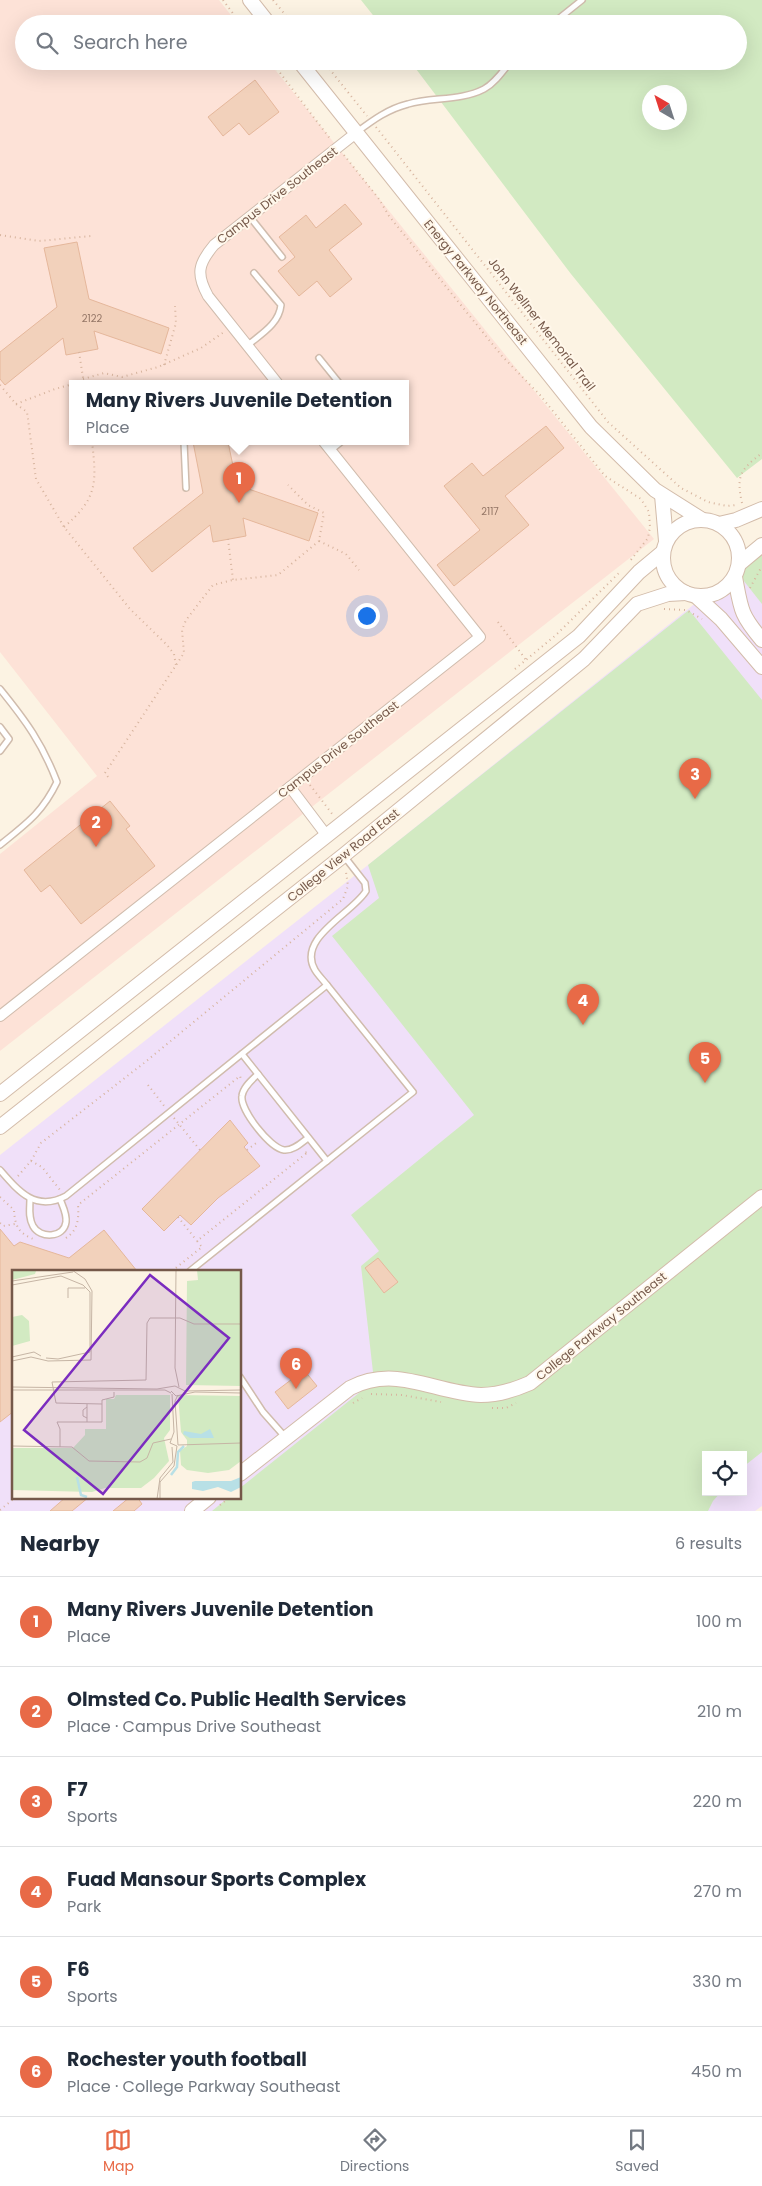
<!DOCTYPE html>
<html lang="en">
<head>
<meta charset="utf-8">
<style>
  :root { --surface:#fff; --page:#f2f2f3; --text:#1f2937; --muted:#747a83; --line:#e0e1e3; --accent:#e86a47 }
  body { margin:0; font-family:Poppins,sans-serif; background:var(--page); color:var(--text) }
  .controls { position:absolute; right:15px; bottom:15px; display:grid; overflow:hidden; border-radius:0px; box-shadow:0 5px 20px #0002 }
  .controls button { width:45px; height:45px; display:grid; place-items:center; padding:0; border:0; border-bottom:1px solid var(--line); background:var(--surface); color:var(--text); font:25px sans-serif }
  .compass { position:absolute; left:642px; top:85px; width:45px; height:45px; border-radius:50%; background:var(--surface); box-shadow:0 5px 20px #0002; rotate:321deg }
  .you { position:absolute; left:366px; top:615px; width:18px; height:18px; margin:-12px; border:4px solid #fff; border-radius:50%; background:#1a73e8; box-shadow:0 0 0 8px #1a73e833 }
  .badge { display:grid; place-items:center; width:32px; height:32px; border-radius:50%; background:var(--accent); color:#fff; font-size:16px; font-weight:700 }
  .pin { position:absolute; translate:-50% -41px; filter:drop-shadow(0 1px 2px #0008) }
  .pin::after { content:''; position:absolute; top:26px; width:18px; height:15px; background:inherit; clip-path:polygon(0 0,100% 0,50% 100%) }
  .popup { position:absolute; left:69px; top:380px; width:340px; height:65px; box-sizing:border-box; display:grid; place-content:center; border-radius:0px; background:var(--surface); filter:drop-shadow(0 1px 4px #0005); font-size:16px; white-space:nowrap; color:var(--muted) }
  .popup b { font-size:19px; color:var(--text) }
  .popup::after { content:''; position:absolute; left:50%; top:100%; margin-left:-10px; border:10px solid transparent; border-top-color:var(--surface) }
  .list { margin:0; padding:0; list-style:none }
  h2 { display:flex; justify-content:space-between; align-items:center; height:65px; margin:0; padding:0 20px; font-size:21px }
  h2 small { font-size:16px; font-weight:400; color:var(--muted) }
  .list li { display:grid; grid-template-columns:32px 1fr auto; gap:15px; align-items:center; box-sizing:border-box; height:90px; padding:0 20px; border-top:1px solid var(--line) }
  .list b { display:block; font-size:19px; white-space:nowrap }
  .list p { margin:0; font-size:16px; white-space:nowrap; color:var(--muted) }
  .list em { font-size:16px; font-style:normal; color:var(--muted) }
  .icon { flex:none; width:28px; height:28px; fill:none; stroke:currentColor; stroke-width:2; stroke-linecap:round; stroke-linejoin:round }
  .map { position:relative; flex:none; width:762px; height:1511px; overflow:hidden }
  .search { position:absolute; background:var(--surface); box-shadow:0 5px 20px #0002; left:15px; right:15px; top:15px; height:55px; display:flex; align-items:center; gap:12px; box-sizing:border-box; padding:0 18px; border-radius:28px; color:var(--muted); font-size:19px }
  .sheet { height:605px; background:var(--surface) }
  nav { display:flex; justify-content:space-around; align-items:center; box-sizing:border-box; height:70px; border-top:1px solid var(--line); background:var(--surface); font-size:14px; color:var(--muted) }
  nav a { display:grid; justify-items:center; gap:2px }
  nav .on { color:var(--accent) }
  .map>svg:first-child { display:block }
  .commercial { fill:#fde2d7; fill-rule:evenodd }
  .education { fill:#f0e0f9; fill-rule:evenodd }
  .green { fill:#d2eac2; fill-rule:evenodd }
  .building { fill:#f2d1bb; stroke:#e5b79b }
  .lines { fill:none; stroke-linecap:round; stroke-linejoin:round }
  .lane-casing { stroke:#d0bcad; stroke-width:8 }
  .street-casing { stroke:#d0bcad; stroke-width:12 }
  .secondary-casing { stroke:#d3bcaa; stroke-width:16 }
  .path { stroke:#d7b49e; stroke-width:2; stroke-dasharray:1 4; stroke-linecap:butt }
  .lane { stroke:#fff; stroke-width:5 }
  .street { stroke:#fff; stroke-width:10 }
  .secondary { stroke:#fff; stroke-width:14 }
  .labels { text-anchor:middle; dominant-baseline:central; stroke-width:4; stroke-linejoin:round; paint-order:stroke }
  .number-label { font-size:10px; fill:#947666 }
  .street-label { font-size:12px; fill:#755849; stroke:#fff7ea }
  .inset-river { fill:none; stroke:#b8e0e6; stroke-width:2.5 }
  .inset-road { fill:none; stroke:#c6b5a5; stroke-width:1 }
  .view { fill:#7b2cbf; fill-opacity:0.15; stroke:#7b2cbf; stroke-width:2.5 }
  .inset-edge { fill:none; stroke:#755849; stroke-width:2.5 }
</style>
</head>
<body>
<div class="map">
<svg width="762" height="1511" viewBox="0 0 762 1511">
  <rect width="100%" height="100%" fill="#fcf3e3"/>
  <!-- commercial -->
  <path class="commercial" d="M0 0H219L238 24H24V61H268L654 539 0 1051V854L97 776 0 652ZM73 384H405V442H73Z"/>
  <!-- education -->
  <path class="education" d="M762 550V1506L755 1511H0V1155L368 865ZM14 1271H240V1497H14ZM706 1455H743V1492H706Z"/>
  <!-- green -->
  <g class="green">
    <path d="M361 0H762V459L737 478 571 274 410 61H738V24H380ZM650 92H680V122H650Z"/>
    <polygon points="762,550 762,604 736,571"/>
    <polygon points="689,610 762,700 762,1452 743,1467 743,1455 706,1455 706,1492 721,1492 713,1501 708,1511 212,1511 229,1497 240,1497 240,1488 374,1381 361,1266 379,1251 351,1215 474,1115 332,936 379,898 368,865"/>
  </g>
  <!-- building -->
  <g class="building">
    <polygon points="255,80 279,112 249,135 239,123 223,136 208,117"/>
    <polygon points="345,204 362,224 329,250 352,279 330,297 317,281 299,296 278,271 295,257 279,237 306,215 316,228"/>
    <polygon points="77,242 89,299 169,328 161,354 94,331 98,349 66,355 63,338 5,385 0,379 0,352 57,307 44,248"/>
    <polygon points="546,426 564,448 505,496 529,525 454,586 437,565 480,530 444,486 472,463 483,476"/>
    <polygon points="193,442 228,442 237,485 318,513 309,541 243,518 246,536 213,542 210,525 152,572 133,548 203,493"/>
    <polygon points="110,801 130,826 126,829 155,866 81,924 50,885 41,892 24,870"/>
    <polygon points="230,1120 248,1143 244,1147 260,1166 218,1198 191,1225 180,1215 164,1231 142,1209"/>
    <polygon points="0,1229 14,1246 20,1242 69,1258 104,1230 137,1271 14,1271 14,1411 0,1422"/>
    <polygon points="378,1258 398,1282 384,1293 365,1268"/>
    <polygon points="304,1370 317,1386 288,1409 275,1392"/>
    <polygon points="66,1497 89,1497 72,1511 50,1511"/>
    <polygon points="130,1497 137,1497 142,1504 134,1511 113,1511"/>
  </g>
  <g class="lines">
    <!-- lane casing -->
    <g class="lane-casing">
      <g id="lane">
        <polyline points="552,24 582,0"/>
        <path d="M357 132C373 120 388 109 408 104 432 97 461 101 484 89 495 83 503 71 511 61"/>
        <polyline points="250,217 282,257"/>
        <path d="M248 345C261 334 279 324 281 305L254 273"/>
        <polyline points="319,358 340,384"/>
        <polyline points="184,442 186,488"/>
        <polyline points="331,450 341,442"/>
        <path d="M0 689C26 721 42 743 57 782 42 813 27 823 0 845"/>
        <polyline points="0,727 9,739 0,751"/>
        <polyline points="242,1054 327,1161"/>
        <path d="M258 1074C252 1080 243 1087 242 1096 240 1110 270 1148 284 1150 293 1151 301 1143 308 1138"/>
        <path d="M0 1170C19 1192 36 1212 66 1196L327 985"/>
        <path d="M30 1199C30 1208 28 1217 33 1226 40 1239 64 1238 66 1222 67 1214 63 1207 60 1199"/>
        <path d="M190 1271 413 1092 327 985C323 980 318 975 315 970 296 938 353 913 366 891L365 883 344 856"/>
        <polyline points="240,1377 263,1412 286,1438"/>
      </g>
    </g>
    <!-- street casing -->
    <g class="street-casing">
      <g id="street">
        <path d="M278 384 208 296C196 274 198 264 214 245L356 133"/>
        <polyline points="290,787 327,836"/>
        <polyline points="0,1016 480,637 324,442"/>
      </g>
    </g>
    <!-- secondary casing -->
    <g class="secondary-casing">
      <g id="secondary">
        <polyline points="250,0 269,24"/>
        <polyline points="299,61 591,427 655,490 701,519"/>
        <polyline points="662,495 666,541"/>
        <circle cx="701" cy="558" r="38"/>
        <polyline points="719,524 736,520 762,509"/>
        <polyline points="739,564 762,545"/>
        <path d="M735 577C741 609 740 614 762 640"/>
        <polyline points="696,596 721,619 762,667"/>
        <polyline points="0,1094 579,636 639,572 663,552"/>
        <polyline points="0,1127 344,855 584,659 637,604 668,594 686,593"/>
        <path d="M240 1474 350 1388C396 1364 434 1393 481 1395 499 1395 514 1390 530 1383L762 1197"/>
        <polyline points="192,1511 209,1497"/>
      </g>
    </g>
    <!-- path -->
    <g class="path">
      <polyline points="223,0 241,24"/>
      <polyline points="273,0 293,24"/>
      <polyline points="271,61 331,140"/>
      <polyline points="323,61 367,116"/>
      <polyline points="376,127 608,422 681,488 708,502 727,506 736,505"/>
      <polyline points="344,155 379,199 389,216 502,356 540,395 605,476 641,499 649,512 650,527 648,538 630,561"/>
      <polyline points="0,235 39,241 91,236"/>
      <polyline points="79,352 84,384"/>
      <polyline points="164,365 176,323 175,306"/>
      <polyline points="83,379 104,373 122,377 158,367 201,348 224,332"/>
      <polyline points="73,384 83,382"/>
      <polyline points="0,385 16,404 27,412 36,479 64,527 130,609 167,645 174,654 176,666"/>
      <polyline points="16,404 55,389 73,384"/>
      <path d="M742 503C736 476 740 470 762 453"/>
      <path d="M64 527C97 499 97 483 92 442"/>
      <polyline points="228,539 233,580"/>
      <polyline points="319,541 346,554 359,570"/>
      <polyline points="750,588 762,566"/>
      <polyline points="664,609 686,610 702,619"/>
      <polyline points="498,622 526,660"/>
      <polyline points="515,669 556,635 620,572"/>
      <polyline points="108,777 105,773 184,653 182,630 186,620 213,585 233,580 278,575 319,541 324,513 308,505 288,485"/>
      <polyline points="310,785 333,815"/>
      <polyline points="148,1085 165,1107"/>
      <polyline points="174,1118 200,1150"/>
      <polyline points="247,1150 259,1141"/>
      <polyline points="31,1161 42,1167 60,1190"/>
      <polyline points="18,1176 31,1161 41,1143 144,1063 343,899 348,886 346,872"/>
      <path d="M0 1197 14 1210C15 1227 19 1234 36 1240"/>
      <polyline points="178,1217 197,1241"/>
      <polyline points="0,1223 3,1226 15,1224"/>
      <path d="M66 1238C78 1230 79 1219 78 1205L240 1076 241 1079"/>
      <polyline points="172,1271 202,1247 197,1241 308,1152 303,1153"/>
      <polyline points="371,1394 402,1395 441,1402"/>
      <polyline points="353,1403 362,1398"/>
      <polyline points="492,1408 506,1408 516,1403"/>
      <polyline points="220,1505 230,1497"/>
      <polyline points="0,1510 16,1497"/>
    </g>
    <!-- lane -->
    <use href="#lane" class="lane"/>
    <!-- street -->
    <use href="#street" class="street"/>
    <!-- secondary -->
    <use href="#secondary" class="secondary"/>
  </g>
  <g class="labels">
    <!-- number labels -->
    <g class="number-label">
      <text x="92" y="318">2122</text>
      <text x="490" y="511">2117</text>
    </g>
    <!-- street labels -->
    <g class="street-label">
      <text transform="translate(277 195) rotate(-38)">Campus Drive Southeast</text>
      <text transform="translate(476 282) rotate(51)">Energy Parkway Northeast</text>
      <text transform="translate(542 324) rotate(52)">John Wellner Memorial Trail</text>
      <text transform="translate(338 749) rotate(-38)">Campus Drive Southeast</text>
      <text transform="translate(343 855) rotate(-39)">College View Road East</text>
      <text transform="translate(601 1326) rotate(-39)">College Parkway Southeast</text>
    </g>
  </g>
  <!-- overview -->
  <g transform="translate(12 1270)">
    <rect width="229" height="229" fill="#fcf3e3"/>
    <path d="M0 0H42L44 1H24L23 4 0 10ZM185 0H229V116L174 115 175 11 186 10ZM10 45 17 51 18 71 0 76V47ZM104 125H158V160L152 168 157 191 142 208 129 218H93L80 222 0 220V178H61L73 165V159H94V129H102ZM166 125 229 126V191L217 200 196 203 175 200 169 195 168 181 175 176V170L169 162Z" fill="#d2eac2"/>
    <path d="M198 159 202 168H178L171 164 172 161 189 164ZM229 207V217L219 222 206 217 191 221 180 219V212L183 211H219Z" fill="#b8e0e6"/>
    <path class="inset-river" d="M159 205 165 197 166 182 172 176M65 207 69 225 75 227"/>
    <path class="inset-road" d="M164 0 163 98 167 117M0 11 61 2M0 15 49 6 71 15 78 22V82L46 89 34 88M56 28V18H73M0 87 22 82 29 86M0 91 19 87 36 91 79 90 80 21 73 9 60 0M0 117 145 119 163 116 173 121 229 120M0 120H153L159 123M159 121 164 126 183 122 229 123M160 124 162 162 158 173 165 176M166 125 163 131 166 175M90 134 44 133 40 112 134 110 135 53 138 48H168L182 54H229M75 148 71 146V140L75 137M75 152V134M166 175 229 173M0 176 60 177 77 191 128 192 135 188 141 173 159 169M48 177V159L45 152H90V130L102 127V122M145 229 148 208 161 192 160 177M148 229V212L162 196 165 176"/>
    <path class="view" d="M138 5 217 68 91 224 12 160Z"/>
    <rect width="229" height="229" class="inset-edge"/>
  </g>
</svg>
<div class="controls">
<button><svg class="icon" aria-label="locate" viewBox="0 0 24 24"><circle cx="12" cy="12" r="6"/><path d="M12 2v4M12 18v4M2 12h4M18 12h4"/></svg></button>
</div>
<svg class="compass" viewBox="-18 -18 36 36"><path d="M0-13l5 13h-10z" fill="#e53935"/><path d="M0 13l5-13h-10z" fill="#747a83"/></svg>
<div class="you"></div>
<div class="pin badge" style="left:239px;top:503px">1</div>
<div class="popup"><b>Many Rivers Juvenile Detention</b>Place</div>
<div class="pin badge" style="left:96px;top:847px">2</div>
<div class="pin badge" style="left:695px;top:799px">3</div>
<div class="pin badge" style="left:583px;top:1025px">4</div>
<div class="pin badge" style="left:705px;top:1083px">5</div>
<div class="pin badge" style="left:296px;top:1389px">6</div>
<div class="search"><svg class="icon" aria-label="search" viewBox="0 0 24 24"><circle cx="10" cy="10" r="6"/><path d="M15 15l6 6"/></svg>Search here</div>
</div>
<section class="sheet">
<h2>Nearby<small>6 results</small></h2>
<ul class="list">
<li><span class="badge">1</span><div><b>Many Rivers Juvenile Detention</b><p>Place</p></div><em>100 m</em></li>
<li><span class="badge">2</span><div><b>Olmsted Co. Public Health Services</b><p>Place · Campus Drive Southeast</p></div><em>210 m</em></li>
<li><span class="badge">3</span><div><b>F7</b><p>Sports</p></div><em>220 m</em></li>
<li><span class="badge">4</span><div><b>Fuad Mansour Sports Complex</b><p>Park</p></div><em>270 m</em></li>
<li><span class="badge">5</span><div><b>F6</b><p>Sports</p></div><em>330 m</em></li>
<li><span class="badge">6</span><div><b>Rochester youth football</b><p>Place · College Parkway Southeast</p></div><em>450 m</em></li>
</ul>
</section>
<nav>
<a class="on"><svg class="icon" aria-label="map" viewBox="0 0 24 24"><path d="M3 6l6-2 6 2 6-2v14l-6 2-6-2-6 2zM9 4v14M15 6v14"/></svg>Map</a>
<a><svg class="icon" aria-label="directions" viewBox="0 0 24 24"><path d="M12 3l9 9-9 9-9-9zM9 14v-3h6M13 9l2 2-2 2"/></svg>Directions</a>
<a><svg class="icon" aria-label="saved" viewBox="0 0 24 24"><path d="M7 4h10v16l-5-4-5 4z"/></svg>Saved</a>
</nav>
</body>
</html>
